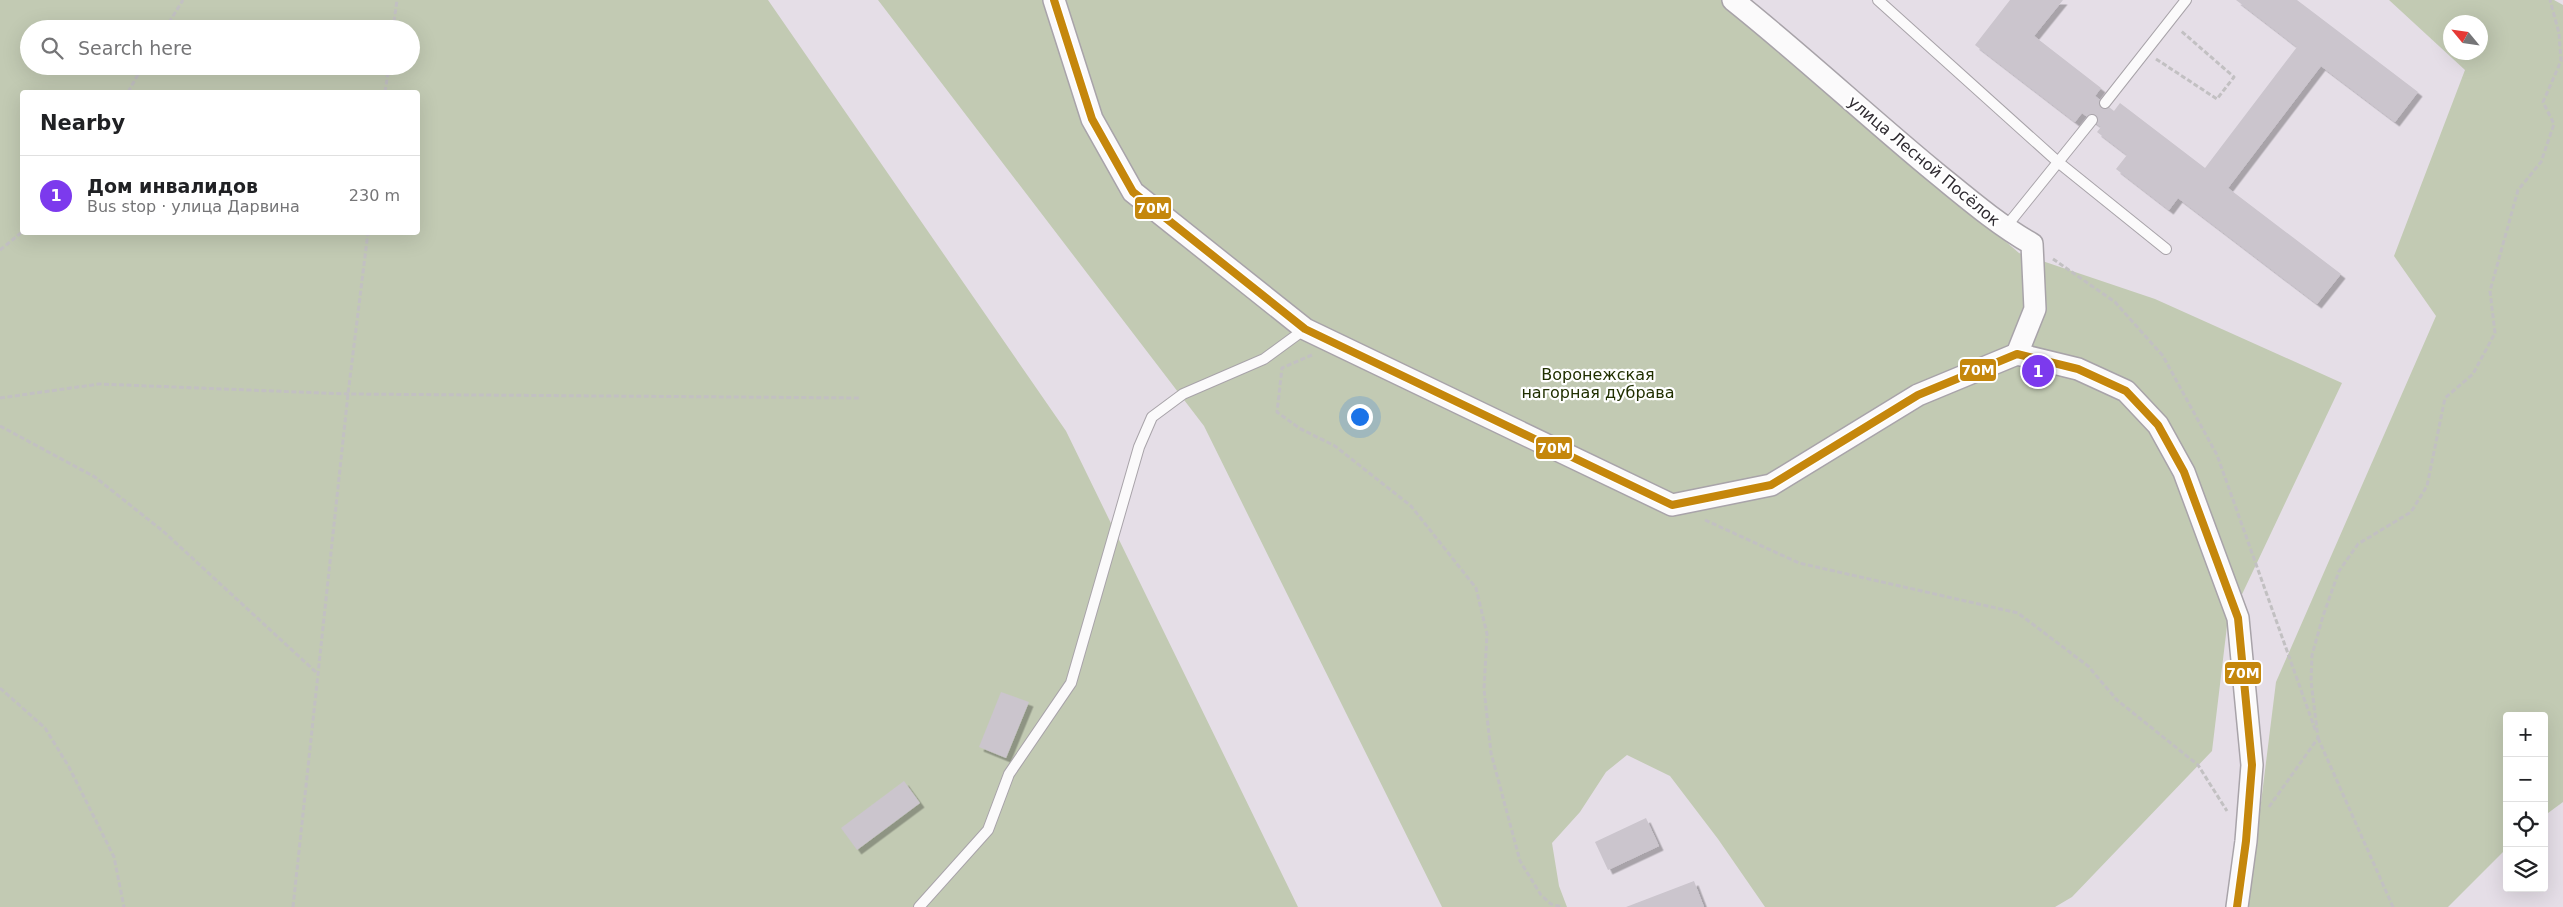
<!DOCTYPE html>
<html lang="en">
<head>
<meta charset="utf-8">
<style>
  :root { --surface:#fff; --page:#f6f6f6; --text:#202124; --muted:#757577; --line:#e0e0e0; --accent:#7c3aed }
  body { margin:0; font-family:"DejaVu Sans",sans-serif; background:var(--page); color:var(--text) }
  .controls { position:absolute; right:15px; bottom:15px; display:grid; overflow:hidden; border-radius:5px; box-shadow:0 5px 20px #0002 }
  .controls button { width:45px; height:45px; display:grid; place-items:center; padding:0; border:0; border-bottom:1px solid var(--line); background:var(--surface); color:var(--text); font:25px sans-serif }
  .compass { position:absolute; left:2443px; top:15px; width:45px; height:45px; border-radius:50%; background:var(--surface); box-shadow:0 5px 20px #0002; rotate:299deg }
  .you { position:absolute; left:1359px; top:416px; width:18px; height:18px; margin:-12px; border:4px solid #fff; border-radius:50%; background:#1a73e8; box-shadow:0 0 0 8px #1a73e833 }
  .badge { display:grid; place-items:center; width:32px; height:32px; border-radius:50%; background:var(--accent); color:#fff; font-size:16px; font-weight:700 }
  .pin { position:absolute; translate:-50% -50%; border:2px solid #fff; box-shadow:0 1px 5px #0006 }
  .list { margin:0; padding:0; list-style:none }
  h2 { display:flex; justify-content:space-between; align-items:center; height:65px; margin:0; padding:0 20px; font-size:21px }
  h2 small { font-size:16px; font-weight:400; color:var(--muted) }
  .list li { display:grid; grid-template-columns:32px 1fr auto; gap:15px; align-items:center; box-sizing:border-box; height:80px; padding:0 20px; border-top:1px solid var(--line) }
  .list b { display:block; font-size:19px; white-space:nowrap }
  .list p { margin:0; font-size:16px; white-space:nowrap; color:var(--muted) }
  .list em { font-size:16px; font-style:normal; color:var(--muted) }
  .icon { flex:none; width:28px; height:28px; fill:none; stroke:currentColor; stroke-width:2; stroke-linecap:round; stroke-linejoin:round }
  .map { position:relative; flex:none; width:2563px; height:907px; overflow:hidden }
  .search { position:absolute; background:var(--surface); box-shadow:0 5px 20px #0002; left:20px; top:20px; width:400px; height:55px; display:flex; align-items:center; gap:12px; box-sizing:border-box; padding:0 18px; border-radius:28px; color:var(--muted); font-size:19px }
  .panel { position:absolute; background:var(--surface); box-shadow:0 5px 20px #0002; left:20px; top:90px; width:400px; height:145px; border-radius:5px }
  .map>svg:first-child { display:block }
  .green { fill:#c2cab3; fill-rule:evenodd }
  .building { fill:#cbc5cd; filter:url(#shadow) }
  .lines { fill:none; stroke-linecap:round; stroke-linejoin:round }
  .lane-casing { stroke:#a8a3a9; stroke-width:12 }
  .street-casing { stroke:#a8a3a9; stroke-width:24 }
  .path { stroke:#c2c0c2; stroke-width:3; stroke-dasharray:5 2.5; stroke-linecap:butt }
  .lane { stroke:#fbfafb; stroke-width:10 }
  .street { stroke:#fbfafb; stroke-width:21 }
  .bus-1-casing { stroke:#fff; stroke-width:11 }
  .bus-1 { stroke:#c5870c; stroke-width:8 }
  .labels { text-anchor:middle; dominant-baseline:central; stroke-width:4.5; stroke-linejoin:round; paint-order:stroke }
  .street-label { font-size:16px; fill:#2f2b31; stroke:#fff }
  .park-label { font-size:16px; fill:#213001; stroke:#fff }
  .line-badge { stroke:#fff; stroke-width:2 }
  .badge-label { font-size:14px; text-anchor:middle; font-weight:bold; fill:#fff }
</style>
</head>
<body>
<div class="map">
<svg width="2563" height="907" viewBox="0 0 2563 907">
  <defs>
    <filter id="shadow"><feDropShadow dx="4.5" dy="4.5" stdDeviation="0" flood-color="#0004"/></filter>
  </defs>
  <rect width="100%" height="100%" fill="#e5dee7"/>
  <!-- green -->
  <g class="green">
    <path d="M0 0H768L1066 431 1298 907H0ZM29 29H411V66H29ZM22 92H418V232H22Z"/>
    <polygon points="878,0 1721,0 1787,53 2019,253 2155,299 2342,383 2227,626 2212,751 2072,897 2055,907 1765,907 1718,839 1670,776 1627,755 1606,772 1580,812 1552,843 1559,886 1567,907 1442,907 1204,426"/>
    <path d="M2389 0H2554L2563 5V802L2544 816V716H2507V848L2448 907H2248L2276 682 2436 316 2394 256 2465 70ZM2450 22H2480V52H2450Z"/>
  </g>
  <!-- building -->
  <g class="building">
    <polygon points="2010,0 2063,0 2034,36 2101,88 2095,96 2114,111 2120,103 2205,168 2297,47 2236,0 2297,0 2418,92 2395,122 2321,66 2228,188 2341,274 2317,304 2178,198 2169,210 2116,169 2127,155 2097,132 2101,127 2082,113 2075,122 1975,45"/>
    <polygon points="1001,692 1029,702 1006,758 979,747"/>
    <polygon points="904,781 920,803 857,850 841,828"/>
    <polygon points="1646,818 1659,846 1608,870 1595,842"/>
    <polygon points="1694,881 1704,907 1626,907"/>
  </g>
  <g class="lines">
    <!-- lane casing -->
    <g class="lane-casing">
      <g id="lane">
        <polyline points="1878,0 2058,162 2166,249"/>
        <polyline points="2105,103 2186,0"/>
        <polyline points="2005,228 2092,120"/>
        <polyline points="919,907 988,830 1009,774 1071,683 1139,447 1152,417 1183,394 1264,359 1305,329"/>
      </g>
    </g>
    <!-- street casing -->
    <g class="street-casing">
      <g id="street">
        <polyline points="1054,0 1092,119 1133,192 1305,329 1672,505 1771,485 1918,395 2017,354 2078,369 2126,391 2158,425 2184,472 2238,618 2252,765 2246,841 2237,907"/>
        <path d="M1733 0C1802 55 1867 116 1935 172 1967 198 1997 224 2032 244L2035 309 2017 354"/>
      </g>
    </g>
    <!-- path -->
    <g class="path">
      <polyline points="165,29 183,0"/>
      <polyline points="393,29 397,0"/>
      <polyline points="2156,59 2217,99 2234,77 2180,30"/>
      <polyline points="128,92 143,66"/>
      <polyline points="385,92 389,66"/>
      <polyline points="0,250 22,232"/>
      <polyline points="2053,259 2115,302 2163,356 2217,455 2316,732"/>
      <polyline points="1312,355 1282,368 1277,412 1299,428 1335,446 1411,506 1476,588 1487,634 1484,689 1491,753 1520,861 1541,895 1551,904 1562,907"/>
      <polyline points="0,398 99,384 348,394 861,398"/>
      <polyline points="0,426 95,477 164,532 318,674"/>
      <polyline points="1705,520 1799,563 2018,613 2088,666 2117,700 2198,765 2227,811"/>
      <polyline points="0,688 45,728 69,767 114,857 124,907"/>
      <polyline points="2318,738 2393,907"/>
      <polyline points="2269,807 2318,738 2311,681 2312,655 2323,616 2339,571 2358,544 2411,512 2427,486 2445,398 2473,374 2495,333 2490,291 2518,190 2541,162 2554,124 2543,102 2561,61 2559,33 2550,0"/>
      <polyline points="293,907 348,394 368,232"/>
    </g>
    <!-- lane -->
    <use href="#lane" class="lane"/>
    <!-- street -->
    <use href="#street" class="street"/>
    <!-- bus-1 casing -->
    <g class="bus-1-casing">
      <polyline id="bus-1" points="1054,0 1092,119 1133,192 1305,329 1672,505 1771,485 1918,395 2017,354 2078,369 2126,391 2158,425 2184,472 2238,618 2252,765 2246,841 2237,907"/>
    </g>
    <!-- bus-1 -->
    <use href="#bus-1" class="bus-1"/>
  </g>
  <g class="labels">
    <!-- street labels -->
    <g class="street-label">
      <text transform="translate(1924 161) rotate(40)">улица Лесной Посёлок</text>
    </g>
    <!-- park labels -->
    <g class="park-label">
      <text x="1598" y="374">Воронежская<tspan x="1598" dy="18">нагорная дубрава</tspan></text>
    </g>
  </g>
  <g class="line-badge">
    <rect x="1134" y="196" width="38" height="24" rx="5" fill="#c5870c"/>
    <rect x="1959" y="358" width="38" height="24" rx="5" fill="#c5870c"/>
    <rect x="1535" y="436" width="38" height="24" rx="5" fill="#c5870c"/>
    <rect x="2224" y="661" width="38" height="24" rx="5" fill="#c5870c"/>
  </g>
  <g class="badge-label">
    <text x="1153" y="213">70М</text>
    <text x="1978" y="375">70М</text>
    <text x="1554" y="453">70М</text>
    <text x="2243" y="678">70М</text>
  </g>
</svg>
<div class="controls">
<button>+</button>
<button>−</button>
<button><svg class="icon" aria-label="locate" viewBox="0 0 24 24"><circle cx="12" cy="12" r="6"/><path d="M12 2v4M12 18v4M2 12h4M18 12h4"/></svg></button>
<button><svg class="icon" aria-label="layers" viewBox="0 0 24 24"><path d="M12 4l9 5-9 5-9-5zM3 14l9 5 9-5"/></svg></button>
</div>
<svg class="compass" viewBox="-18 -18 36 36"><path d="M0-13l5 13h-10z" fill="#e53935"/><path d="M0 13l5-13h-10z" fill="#757577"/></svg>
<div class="you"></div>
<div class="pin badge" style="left:2038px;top:371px">1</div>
<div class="search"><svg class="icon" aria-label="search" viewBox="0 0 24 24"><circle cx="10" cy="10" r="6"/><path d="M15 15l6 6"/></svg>Search here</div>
<section class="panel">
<h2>Nearby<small></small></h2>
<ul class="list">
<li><span class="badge">1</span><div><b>Дом инвалидов</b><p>Bus stop · улица Дарвина</p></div><em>230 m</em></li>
</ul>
</section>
</div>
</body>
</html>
